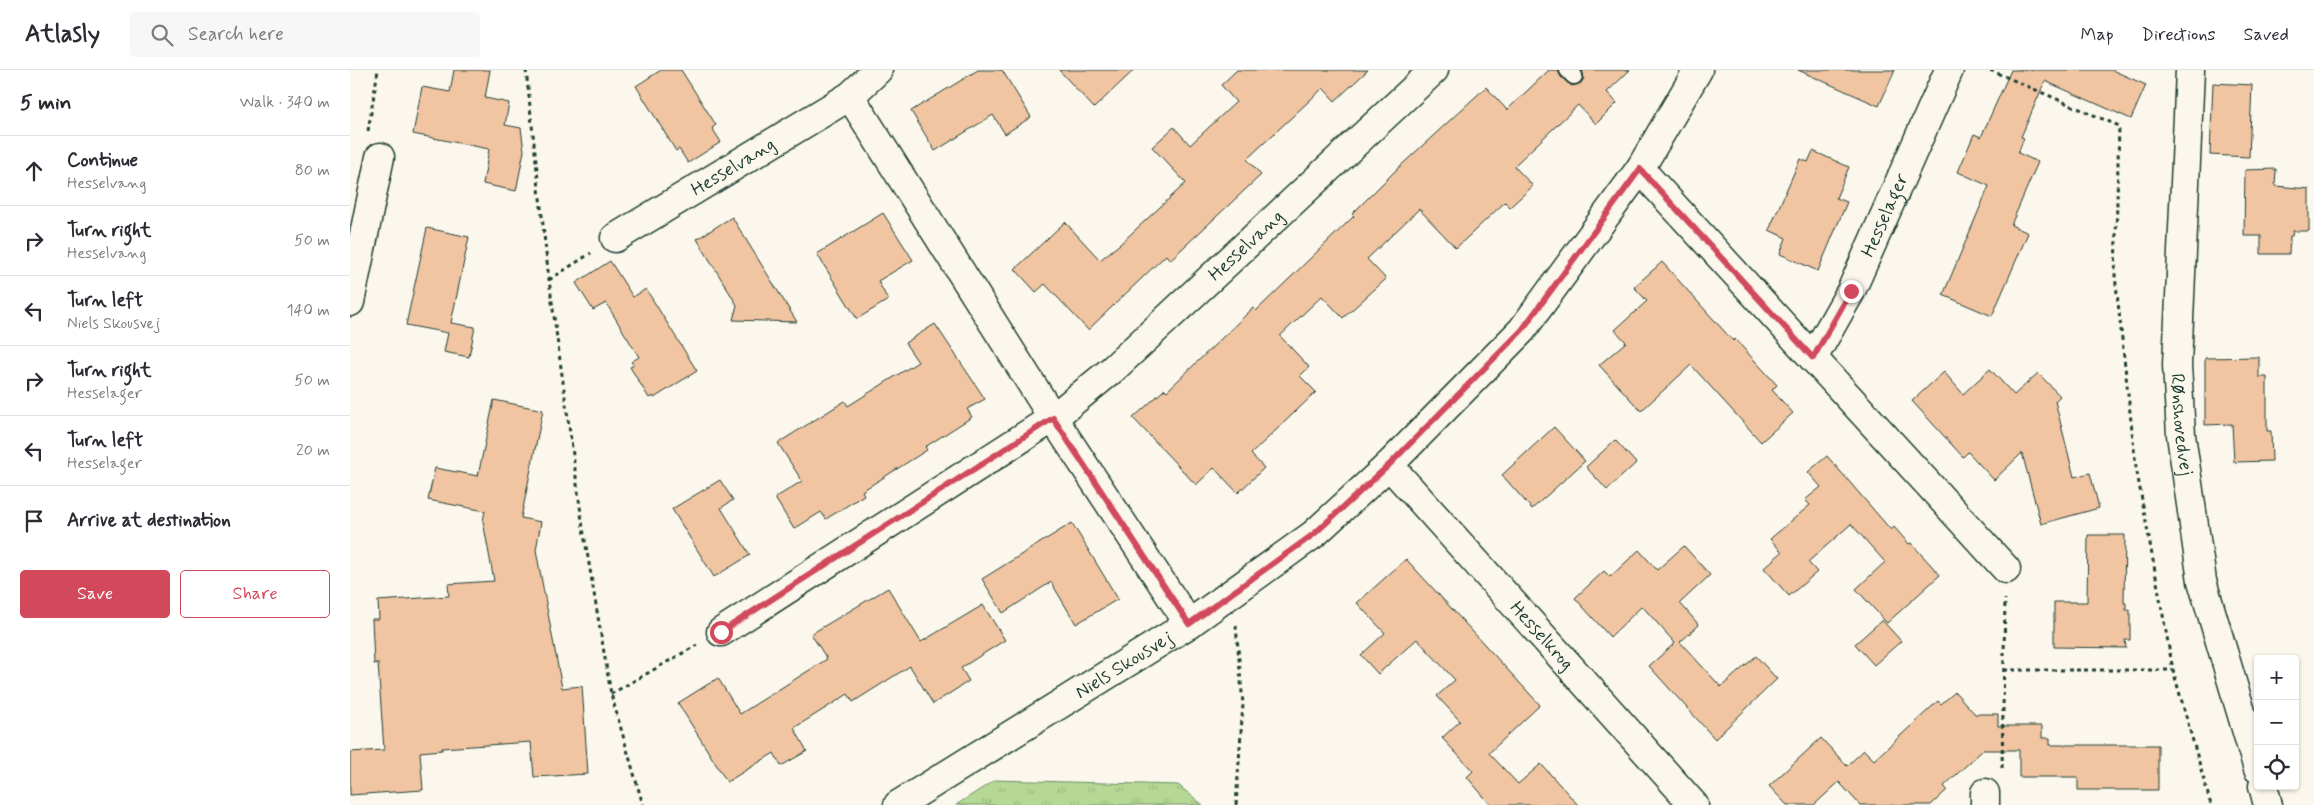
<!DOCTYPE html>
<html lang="en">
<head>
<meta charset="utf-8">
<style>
  :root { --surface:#fff; --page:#f7f7f7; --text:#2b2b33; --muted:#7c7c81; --line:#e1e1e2; --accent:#d1495b }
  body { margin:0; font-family:Mynerve,sans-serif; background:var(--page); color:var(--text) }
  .controls { position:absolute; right:15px; bottom:15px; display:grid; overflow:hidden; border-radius:5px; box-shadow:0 1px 4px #0004 }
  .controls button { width:45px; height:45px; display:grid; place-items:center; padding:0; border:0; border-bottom:1px solid var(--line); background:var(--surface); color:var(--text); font:25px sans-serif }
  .stop { position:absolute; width:15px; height:15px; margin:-11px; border:4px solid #d1495b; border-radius:50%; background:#fff }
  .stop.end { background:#d1495b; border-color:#fff; box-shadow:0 1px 5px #0008 }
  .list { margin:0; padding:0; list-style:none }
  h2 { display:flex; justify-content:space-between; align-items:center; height:65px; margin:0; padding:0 20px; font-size:21px }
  h2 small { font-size:16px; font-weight:400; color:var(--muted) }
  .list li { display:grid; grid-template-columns:32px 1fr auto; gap:15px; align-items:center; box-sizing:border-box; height:70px; padding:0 20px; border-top:1px solid var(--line) }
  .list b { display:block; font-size:19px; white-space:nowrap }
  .list p { margin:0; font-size:16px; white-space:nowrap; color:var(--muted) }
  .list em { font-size:16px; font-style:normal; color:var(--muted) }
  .actions { display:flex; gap:10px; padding:15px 20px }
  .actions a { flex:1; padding:11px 0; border:1px solid var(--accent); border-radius:5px; text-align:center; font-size:18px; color:var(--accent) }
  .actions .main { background:var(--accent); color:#fff }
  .icon { flex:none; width:28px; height:28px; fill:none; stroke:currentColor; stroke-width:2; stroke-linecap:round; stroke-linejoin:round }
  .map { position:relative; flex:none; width:1964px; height:735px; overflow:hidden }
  header { display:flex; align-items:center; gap:30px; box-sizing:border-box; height:70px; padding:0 25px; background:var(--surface); border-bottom:1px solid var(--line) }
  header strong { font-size:24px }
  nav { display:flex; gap:28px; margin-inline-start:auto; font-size:18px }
  .search { width:350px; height:45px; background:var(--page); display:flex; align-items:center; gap:12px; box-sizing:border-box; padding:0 18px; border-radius:5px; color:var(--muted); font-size:19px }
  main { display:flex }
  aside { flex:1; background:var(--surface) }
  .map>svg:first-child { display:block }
  .grass { fill:url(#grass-tufts); stroke:#6a8b64 }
  .building { fill:#f1c5a1; stroke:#1f3d34 }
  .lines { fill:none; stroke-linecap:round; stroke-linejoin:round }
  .service-casing { stroke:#1f3d34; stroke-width:20 }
  .minor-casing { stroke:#1f3d34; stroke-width:31 }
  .path { stroke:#1f3d34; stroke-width:3; stroke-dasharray:4 4; stroke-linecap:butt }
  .service { stroke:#fbf7ec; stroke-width:16 }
  .minor { stroke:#fbf7ec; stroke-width:28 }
  .route { stroke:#d1495b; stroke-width:6 }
  .labels { text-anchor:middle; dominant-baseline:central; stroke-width:4.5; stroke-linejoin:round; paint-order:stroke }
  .street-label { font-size:19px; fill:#1f3d34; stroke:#fbf7ec }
</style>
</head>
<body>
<header>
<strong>Atlasly</strong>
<div class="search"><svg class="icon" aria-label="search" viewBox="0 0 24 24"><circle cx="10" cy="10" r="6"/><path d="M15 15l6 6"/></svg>Search here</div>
<nav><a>Map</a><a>Directions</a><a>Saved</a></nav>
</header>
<main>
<aside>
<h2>5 min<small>Walk · 340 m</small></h2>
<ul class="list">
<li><svg class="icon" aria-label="ahead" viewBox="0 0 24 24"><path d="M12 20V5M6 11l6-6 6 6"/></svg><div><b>Continue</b><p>Hesselvang</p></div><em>80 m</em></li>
<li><svg class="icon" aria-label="right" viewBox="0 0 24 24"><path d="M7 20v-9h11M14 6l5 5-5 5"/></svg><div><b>Turn right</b><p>Hesselvang</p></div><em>50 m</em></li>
<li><svg class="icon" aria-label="left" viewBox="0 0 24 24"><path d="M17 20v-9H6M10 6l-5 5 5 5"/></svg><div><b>Turn left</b><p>Niels Skousvej</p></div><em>140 m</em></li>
<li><svg class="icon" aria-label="right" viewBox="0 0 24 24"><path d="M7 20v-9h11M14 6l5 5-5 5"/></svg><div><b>Turn right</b><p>Hesselager</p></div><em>50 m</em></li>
<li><svg class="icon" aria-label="left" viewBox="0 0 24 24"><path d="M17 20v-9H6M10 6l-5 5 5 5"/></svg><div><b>Turn left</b><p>Hesselager</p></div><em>20 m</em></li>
<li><svg class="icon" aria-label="arrive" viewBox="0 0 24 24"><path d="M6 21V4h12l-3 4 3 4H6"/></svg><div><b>Arrive at destination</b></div></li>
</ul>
<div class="actions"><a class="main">Save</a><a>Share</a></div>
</aside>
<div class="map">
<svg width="1964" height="735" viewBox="0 0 1964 735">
  <defs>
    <pattern id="grass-tufts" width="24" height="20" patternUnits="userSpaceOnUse" patternTransform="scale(1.25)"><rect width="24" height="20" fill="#b5d994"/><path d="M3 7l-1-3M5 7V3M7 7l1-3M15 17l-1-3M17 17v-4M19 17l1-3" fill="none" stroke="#9bbb80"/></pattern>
  </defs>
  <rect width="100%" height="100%" fill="#fbf7ec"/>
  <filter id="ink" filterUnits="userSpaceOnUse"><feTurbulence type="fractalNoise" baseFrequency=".02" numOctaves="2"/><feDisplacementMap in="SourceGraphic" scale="10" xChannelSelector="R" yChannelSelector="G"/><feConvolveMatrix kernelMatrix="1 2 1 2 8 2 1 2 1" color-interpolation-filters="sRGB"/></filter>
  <g filter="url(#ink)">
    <!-- grass -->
    <polygon class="grass" points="645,710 828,715 853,735 606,735"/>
    <!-- building -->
    <g class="building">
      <polygon points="104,0 140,0 135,28 159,33 155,55 171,58 174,81 166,121 133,114 139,79 63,64 72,17 100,22"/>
      <polygon points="311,0 331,0 366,55 362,58 371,72 338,93 329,79 326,81 286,16"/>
      <polygon points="628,0 652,0 681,47 655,64 643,45 585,81 561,41"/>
      <polygon points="709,0 784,0 744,38"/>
      <polygon points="887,0 1018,0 985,31 973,18 897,89 911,105 820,190 816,185 738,260 695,214 686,222 665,199 715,152 750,190 770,174 836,113 802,77 824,57 840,75 886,32 871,15"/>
      <polygon points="1199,0 1208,0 1211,7 1222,16 1231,13 1234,8 1232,0 1280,0 1257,22 1267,33 1246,54 1228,35 1164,96 1183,116 1160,137 1155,132 1106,178 1069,139 1017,189 1036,209 993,248 972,226 930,266 959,297 950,306 966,322 901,384 914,398 888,423 864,398 846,415 783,348 815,319 817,321 903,238 906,241 1004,146 1002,144 1045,101 1136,17 1157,40"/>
      <polygon points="1448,0 1545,0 1529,36"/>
      <polygon points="1661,0 1762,0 1796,15 1781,49 1695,11 1671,67 1674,68 1668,83 1688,92 1661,155 1678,163 1642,246 1593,225 1639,116 1608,102 1624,64 1631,67"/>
      <polygon points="1863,13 1902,15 1899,87 1860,85"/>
      <polygon points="1463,81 1499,97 1486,128 1497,132 1468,201 1430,184 1436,168 1419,160 1450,89 1458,92"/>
      <polygon points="1926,99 1925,116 1959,119 1959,161 1943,161 1942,166 1940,166 1939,184 1911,184 1911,166 1894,166 1895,100"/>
      <polygon points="533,143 563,190 528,211 538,230 507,249 467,184"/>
      <polygon points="382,147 447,252 383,250 387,235 347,169"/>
      <polygon points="77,158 119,167 101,253 125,257 119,287 94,282 98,263 56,255"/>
      <polygon points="260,191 283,227 296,219 347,301 304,328 303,326 299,328 280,297 284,295 281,292 289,287 256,233 243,240 226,213"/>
      <polygon points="1312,192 1383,271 1385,269 1427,315 1422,320 1443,343 1411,372 1341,295 1291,341 1249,295 1276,272 1265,260 1297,231 1284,217"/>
      <polygon points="585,254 635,329 617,339 622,347 575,377 577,380 512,421 514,425 476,449 471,442 444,459 425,428 452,411 428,373 495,331 498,336 568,292 555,273"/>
      <polygon points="1909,287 1909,307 1917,307 1917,361 1921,361 1922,391 1884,392 1882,354 1855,355 1855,288"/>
      <polygon points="1640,299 1664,325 1688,303 1710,326 1705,331 1724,407 1740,403 1749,438 1691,454 1672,383 1644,410 1618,382 1613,387 1562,331 1594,302 1613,324"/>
      <polygon points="144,330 193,340 171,448 191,452 186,480 212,618 232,616 238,704 184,707 181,672 92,678 92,680 70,682 73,720 0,725 0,682 34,680 28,593 24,594 22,549 29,549 28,531 99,526 98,514 144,511 133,451 135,441 78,430 85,398 128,406"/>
      <polygon points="1204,357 1235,391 1182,439 1152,405"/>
      <polygon points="1265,370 1286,393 1257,420 1236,397"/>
      <polygon points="1477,386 1541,460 1544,457 1559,474 1561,473 1590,505 1537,553 1506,519 1535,492 1501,454 1458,492 1467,502 1439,526 1414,498 1432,482 1420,469 1460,435 1455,430 1471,417 1458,402"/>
      <polygon points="370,410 383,430 371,438 400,485 364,507 322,439"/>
      <polygon points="722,453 768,529 726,554 701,512 653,543 632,509"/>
      <polygon points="1738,465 1775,465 1774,533 1776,533 1776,540 1780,540 1780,570 1775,570 1776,578 1704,577 1704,532 1737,532"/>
      <polygon points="1334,476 1360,505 1330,533 1349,555 1330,572 1371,617 1406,586 1427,609 1365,669 1299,596 1325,573 1292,536 1260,567 1225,528 1254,501 1260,507 1289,480 1307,500"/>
      <polygon points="1056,489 1190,635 1139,683 1168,714 1191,694 1228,735 1141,735 1117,707 1123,701 1092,668 1110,651 1087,626 1105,610 1067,569 1028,604 1011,585 1035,563 1007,533"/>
      <polygon points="538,518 571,572 633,535 655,570 611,598 619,611 583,634 560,596 503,632 498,624 444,658 457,681 431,696 424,683 377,712 328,633 368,608 390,644 477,589 461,564"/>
      <polygon points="1532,550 1551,571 1524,595 1505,574"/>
      <polygon points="1605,622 1625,644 1648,644 1648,656 1692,656 1692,668 1700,668 1700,675 1808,675 1808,720 1728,720 1728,707 1669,707 1669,680 1633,680 1594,716 1597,720 1581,735 1510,735 1489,712 1464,735 1437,735 1419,716 1471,668 1497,696 1514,680 1524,690 1588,631 1591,634"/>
    </g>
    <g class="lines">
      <!-- service casing -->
      <g class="service-casing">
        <polyline id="service" points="1218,0 1224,6"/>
      </g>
      <!-- minor casing -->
      <g class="minor-casing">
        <g id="minor">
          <path id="s1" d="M1840 0 1827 295 1831 365 1852 511 1908 699"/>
          <polyline points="500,26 703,348 839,554"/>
          <polyline points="1290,99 1656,499"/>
          <path id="s2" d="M265 168 500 26 528 0"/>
          <polyline points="0,232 30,87"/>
          <path id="s3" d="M1463 288 1501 221 1599 0"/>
          <path id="s4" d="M1039 395 1344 735"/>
          <path id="s5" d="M371 562 703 348 763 299 1084 0"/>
          <polyline points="1913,716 1918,735"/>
          <path id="s6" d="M548 735 839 554 964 464 1039 395 1172 260 1290 99 1348 0"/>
          <polyline points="1635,735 1635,723"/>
        </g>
      </g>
      <!-- path -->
      <g class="path">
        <polyline points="176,0 199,210 233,458 261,624 293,735"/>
        <polyline points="1640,0 1769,56 1765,205 1786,397 1823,600 1861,735"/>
        <polyline points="18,61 28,0"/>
        <polyline points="199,210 241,183"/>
        <polyline points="1654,600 1823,600"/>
        <polyline points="261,624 347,575"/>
        <polyline points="1652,698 1655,529"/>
        <polyline points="886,735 893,634 886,556"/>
      </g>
      <!-- service -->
      <use href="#service" class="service"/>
      <!-- minor -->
      <use href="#minor" class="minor"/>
    </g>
  </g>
  <g class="lines" filter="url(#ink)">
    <!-- route -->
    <polyline class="route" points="371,562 703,348 839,554 964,464 1039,395 1172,260 1290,99 1463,288 1501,221"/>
  </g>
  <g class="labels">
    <!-- street labels -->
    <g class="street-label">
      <text stroke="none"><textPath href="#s2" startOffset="138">Hesselvang</textPath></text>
      <text stroke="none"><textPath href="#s3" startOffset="160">Hesselager</textPath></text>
      <text stroke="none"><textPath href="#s5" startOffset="654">Hesselvang</textPath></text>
      <text stroke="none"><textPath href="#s1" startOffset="355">Rønshovedvej</textPath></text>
      <text stroke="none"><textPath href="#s4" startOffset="229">Hesselkrog</textPath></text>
      <text stroke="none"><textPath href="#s6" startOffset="266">Niels Skousvej</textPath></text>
    </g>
  </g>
</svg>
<div class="controls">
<button>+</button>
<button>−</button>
<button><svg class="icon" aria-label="locate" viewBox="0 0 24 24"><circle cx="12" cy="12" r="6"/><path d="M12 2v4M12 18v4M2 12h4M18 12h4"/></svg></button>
</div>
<div class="stop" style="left:371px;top:562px"></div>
<div class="stop end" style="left:1501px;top:221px"></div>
</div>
</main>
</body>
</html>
